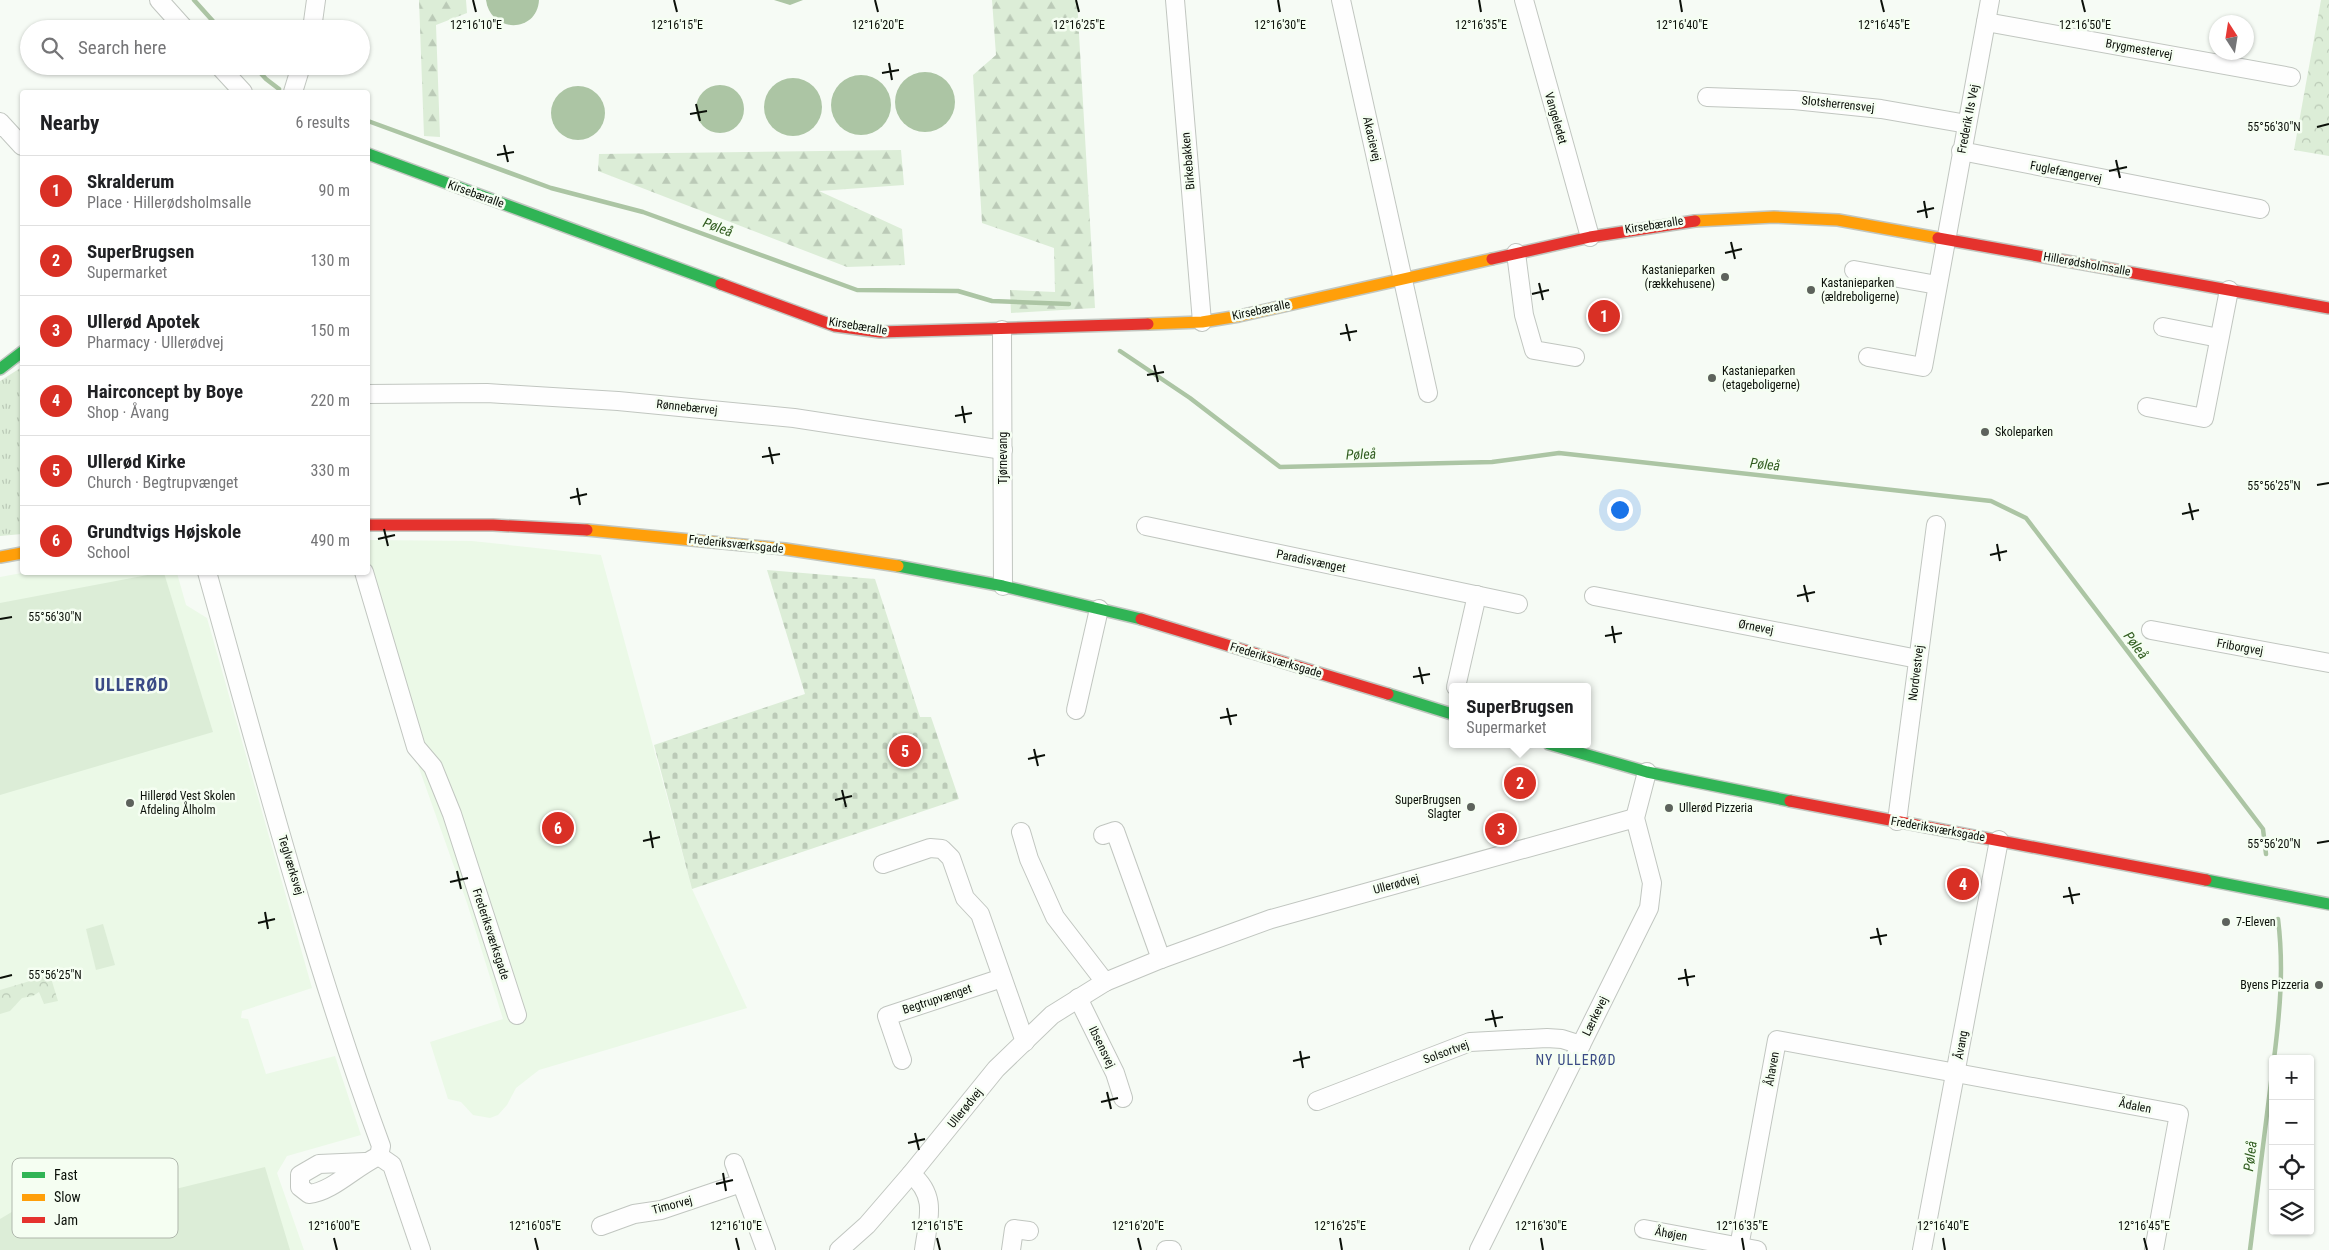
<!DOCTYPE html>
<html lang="en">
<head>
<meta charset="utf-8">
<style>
  :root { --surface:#fff; --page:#f6f6f6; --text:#202124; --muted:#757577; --line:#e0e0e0; --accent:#d93025 }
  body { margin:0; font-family:"Roboto Condensed",sans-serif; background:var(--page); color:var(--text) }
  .controls { position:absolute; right:15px; bottom:15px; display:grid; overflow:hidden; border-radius:5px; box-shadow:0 1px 4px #0004 }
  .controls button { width:45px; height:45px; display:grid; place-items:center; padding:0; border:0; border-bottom:1px solid var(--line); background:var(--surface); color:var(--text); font:25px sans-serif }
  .compass { position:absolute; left:2209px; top:15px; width:45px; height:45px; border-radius:50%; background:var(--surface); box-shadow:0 1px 4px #0004; rotate:348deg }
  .you { position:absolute; left:1619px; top:509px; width:18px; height:18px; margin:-12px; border:4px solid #fff; border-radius:50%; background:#1a73e8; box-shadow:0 0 0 8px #1a73e833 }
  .badge { display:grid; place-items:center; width:32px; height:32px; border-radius:50%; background:var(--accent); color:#fff; font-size:16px; font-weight:700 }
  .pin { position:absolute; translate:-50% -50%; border:2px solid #fff; box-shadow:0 1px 5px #0006 }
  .popup { position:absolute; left:1449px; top:683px; width:142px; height:65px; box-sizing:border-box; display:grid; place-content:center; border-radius:5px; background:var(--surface); filter:drop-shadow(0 1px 4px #0005); font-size:16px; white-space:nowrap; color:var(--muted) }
  .popup b { font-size:19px; color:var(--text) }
  .popup::after { content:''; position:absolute; left:50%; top:100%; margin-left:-10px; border:10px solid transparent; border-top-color:var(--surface) }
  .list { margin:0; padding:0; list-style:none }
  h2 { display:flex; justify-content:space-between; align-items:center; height:65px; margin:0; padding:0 20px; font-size:21px }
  h2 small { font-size:16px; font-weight:400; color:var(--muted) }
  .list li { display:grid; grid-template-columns:32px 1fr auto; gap:15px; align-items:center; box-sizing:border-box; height:70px; padding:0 20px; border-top:1px solid var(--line) }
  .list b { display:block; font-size:19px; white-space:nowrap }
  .list p { margin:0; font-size:16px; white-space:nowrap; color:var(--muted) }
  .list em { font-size:16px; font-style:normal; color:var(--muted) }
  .icon { flex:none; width:28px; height:28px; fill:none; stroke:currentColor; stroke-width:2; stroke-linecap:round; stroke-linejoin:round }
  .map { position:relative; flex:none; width:2329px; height:1250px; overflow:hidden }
  .search { position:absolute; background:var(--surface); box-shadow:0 1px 4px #0004; left:20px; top:20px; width:350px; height:55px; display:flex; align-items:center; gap:12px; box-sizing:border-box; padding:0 18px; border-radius:28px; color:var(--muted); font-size:19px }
  .panel { position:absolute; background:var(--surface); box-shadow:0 1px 4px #0004; left:20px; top:90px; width:350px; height:485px; border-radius:5px }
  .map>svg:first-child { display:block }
  .built { fill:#ebf9e7 }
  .grass { fill:url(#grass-tufts) }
  .forest { fill:url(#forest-firs) }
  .cemetery { fill:url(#cemetery-stones) }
  .park { fill:url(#park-crowns) }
  .pitch { fill:#dcedd7 }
  .water { fill:#acc5a4 }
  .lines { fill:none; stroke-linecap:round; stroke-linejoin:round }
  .stream { stroke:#acc5a4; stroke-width:4.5 }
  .street-casing { stroke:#c1c6c0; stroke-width:20 }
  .fast-casing { stroke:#c1c6c0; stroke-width:14 }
  .slow-casing { stroke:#c1c6c0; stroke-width:14 }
  .jam-casing { stroke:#c1c6c0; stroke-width:14 }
  .street { stroke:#fefefe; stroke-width:18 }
  .fast { stroke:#30b455; stroke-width:11 }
  .slow { stroke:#ff9f0a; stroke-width:11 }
  .jam { stroke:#e5322d; stroke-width:11 }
  .ticks { fill:none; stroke:#0b1009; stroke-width:2 }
  .poi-dot { fill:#5d625c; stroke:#f5fef2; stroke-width:2 }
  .labels { text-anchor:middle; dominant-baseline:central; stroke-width:5; stroke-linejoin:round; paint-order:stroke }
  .street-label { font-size:12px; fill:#0b1009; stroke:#f5fef2 }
  .poi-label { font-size:12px; fill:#0b1009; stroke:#f5fef2; text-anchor:start }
  .water-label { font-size:14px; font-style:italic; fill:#305c1f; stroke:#f5fef2 }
  .neighbourhood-label { font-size:14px; letter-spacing:1px; fill:#3a4a85; stroke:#f5fef2 }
  .district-label { font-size:18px; font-weight:bold; letter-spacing:1px; fill:#3a4a85; stroke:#f5fef2 }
  .key { fill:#f5fef2; stroke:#afb7ac; stroke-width:1 }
  .key-label { font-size:14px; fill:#0b1009 }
  .ticks-label { font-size:12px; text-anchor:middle; fill:#0b1009; stroke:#f5fef2; stroke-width:5; stroke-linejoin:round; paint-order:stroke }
</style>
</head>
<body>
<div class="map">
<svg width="2329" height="1250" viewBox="0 0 2329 1250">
  <defs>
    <pattern id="grass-tufts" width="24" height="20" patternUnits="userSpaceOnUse" patternTransform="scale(1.25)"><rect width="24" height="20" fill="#dcedd7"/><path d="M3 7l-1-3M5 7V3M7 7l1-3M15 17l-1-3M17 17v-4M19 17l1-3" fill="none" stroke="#bbcab7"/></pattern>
    <pattern id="forest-firs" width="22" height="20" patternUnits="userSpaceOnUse" patternTransform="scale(1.25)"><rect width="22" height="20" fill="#dcedd7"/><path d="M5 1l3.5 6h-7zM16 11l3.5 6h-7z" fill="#bbcab7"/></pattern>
    <pattern id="cemetery-stones" width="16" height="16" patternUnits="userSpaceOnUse" patternTransform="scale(1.25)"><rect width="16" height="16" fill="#dcedd7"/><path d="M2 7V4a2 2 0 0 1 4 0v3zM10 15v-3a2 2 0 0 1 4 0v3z" fill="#bbcab7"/></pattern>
    <pattern id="park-crowns" width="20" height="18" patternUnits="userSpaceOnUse" patternTransform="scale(1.25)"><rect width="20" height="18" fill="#dcedd7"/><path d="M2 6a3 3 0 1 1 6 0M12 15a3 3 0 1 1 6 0" fill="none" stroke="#bbcab7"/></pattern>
  </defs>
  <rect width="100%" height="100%" fill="#f6fbf5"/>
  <!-- built -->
  <g class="built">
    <polygon points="368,540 472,541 601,555 692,889 747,1008 539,1070 516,1088 507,1105 498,1115 490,1118 473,1115 461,1102 448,1099 430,1042 503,1019 467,903 419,768 360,573 368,572"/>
    <polygon points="27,572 177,573 186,605 207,618 312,988 242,1011 241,1018 248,1019 266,1074 335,1056 361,1135 287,1156 277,1173 304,1250 0,1250 0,577"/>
  </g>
  <!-- grass -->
  <polygon class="grass" points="22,367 22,534 0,536 0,381"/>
  <!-- forest -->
  <g class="forest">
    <polygon points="419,0 466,0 467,13 436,25 440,137 424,136"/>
    <polygon points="992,0 1077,0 1095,308 1011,313 1010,290 1055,292 1054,248 982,223 973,75 996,55"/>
    <polygon points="901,150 904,185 819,191 902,229 905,265 847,267 598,171 599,154"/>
  </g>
  <!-- cemetery -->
  <polygon class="cemetery" points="767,570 875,579 920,717 931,717 959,799 692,889 654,745 805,694"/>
  <!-- park -->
  <g class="park">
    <polygon points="2321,0 2329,0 2329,156 2294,150"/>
    <polygon points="50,975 58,1001 44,1004 39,992 33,996 22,998 10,1011 0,1014 0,990"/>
  </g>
  <!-- pitch -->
  <g class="pitch">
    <polygon points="158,573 164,573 213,732 0,795 0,603"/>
    <polygon points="103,924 115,965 96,970 86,929"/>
    <polygon points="265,1167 290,1250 0,1250 0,1219 32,1200 87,1189 94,1209"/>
  </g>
  <!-- water -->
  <g class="water">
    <path d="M486 0H539C537 34 490 33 486 0Z"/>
    <polygon points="774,0 803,0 790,5"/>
    <circle cx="925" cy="102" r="30"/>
    <circle cx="861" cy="105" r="30"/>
    <circle cx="793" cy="107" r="29"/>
    <circle cx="720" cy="109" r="24"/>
    <circle cx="578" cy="113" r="27"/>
  </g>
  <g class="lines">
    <!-- stream -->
    <g class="stream">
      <polyline points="194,0 220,29"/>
      <polyline points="254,66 266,79 279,89"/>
      <polyline points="368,121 551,188 643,212 857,290 958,291 992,301 1069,304"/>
      <polyline points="1120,351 1190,398 1280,467 1492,462 1559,453 1991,501 2026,518 2263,829 2266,854"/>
      <path d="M2274 1059C2280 1011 2284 967 2278 919"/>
      <polyline points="2250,1250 2273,1066"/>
    </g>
    <!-- street casing -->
    <g class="street-casing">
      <g id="street">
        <polyline points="159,0 185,29"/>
        <polyline points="1175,0 1202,322"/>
        <polyline points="1341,0 1428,393"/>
        <polyline points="1524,0 1590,237"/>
        <polyline points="1986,22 2291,77"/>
        <polyline points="312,29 316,0"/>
        <polyline points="219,66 243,92"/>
        <polyline points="293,92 301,66"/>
        <polyline points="1707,97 1794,100 1881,109 1967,124"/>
        <polyline points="0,122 22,146"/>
        <polyline points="1961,151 2260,209"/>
        <polyline points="1516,253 1524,315 1534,350 1575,357"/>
        <polyline points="1854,270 1937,285"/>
        <polyline points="2163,327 2219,338"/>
        <polyline points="1002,330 1003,586"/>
        <polyline points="1868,357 1923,367 1990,0"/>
        <polyline points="368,394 487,393 618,401 794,418 1003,450"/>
        <polyline points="2147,407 2204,418 2229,290"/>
        <polyline points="1146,526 1518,604"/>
        <path d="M207 572C261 764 312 959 381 1146L379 1156C356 1166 332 1192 309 1194L300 1187V1175L319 1164 365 1162"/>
        <polyline points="364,572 416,747 433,767 452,814 517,1015"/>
        <polyline points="1594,596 1918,659"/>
        <polyline points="2151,630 2329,663"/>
        <polyline points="1456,687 1477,595"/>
        <polyline points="1076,710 1099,609"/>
        <polyline points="1897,821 1936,525"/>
        <polyline points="1021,832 1029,859 1055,917 1105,982"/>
        <polyline points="1103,835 1115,831 1161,959"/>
        <polyline points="883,864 930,848 942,849 951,858 965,898 980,914 1025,1042"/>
        <polyline points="1078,998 1115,1073 1123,1098"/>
        <polyline points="902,1060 887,1016 1002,978"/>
        <polyline points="1317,1101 1470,1042 1547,1038 1562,1039 1581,1045"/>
        <polyline points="379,1156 392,1165 421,1250"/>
        <polyline points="734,1163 766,1250"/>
        <path d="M911 1174C938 1196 928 1220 924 1250"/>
        <polyline points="601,1226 634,1214 661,1210 741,1183"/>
        <polyline points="1644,1229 1757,1250"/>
        <polyline points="1739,1247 1777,1040 2179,1114 2154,1250"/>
        <polyline points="839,1250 867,1225 911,1174 996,1069 1052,1015 1105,982 1161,959 1271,919 1635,818"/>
        <polyline points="1011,1250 1014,1229 1029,1231"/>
        <polyline points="1166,1250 1172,1250"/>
        <polyline points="1479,1250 1649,908 1652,883 1635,818 1647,772"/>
        <polyline points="1922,1250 1999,840"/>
      </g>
    </g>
    <!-- fast casing -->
    <g class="fast-casing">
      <g id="fast">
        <polyline points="368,154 721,284"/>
        <polyline points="0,369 22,352"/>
        <polyline points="898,566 1003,586 1141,619"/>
        <polyline points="1388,694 1452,714"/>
        <polyline points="1549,744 1647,772 1790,801"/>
        <polyline points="2206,880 2329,904"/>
      </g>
    </g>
    <!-- slow casing -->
    <g class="slow-casing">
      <g id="slow">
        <polyline points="1695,221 1774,217 1838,220 1938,238"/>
        <polyline points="1148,324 1202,322 1239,316 1492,259"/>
        <polyline points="587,530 785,549 898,566"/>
        <polyline points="0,557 22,553"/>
      </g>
    </g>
    <!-- jam casing -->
    <g class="jam-casing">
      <g id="jam">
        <polyline points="1938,238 2329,308"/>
        <polyline points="1492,259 1590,237 1695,221"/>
        <polyline points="721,284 835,326 880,332 1148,324"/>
        <polyline points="368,525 493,525 587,530"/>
        <polyline points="1141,619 1388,694"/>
        <polyline points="1790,801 2206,880"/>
      </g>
    </g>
    <!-- street -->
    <use href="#street" class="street"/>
    <!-- fast -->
    <use href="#fast" class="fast"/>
    <!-- slow -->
    <use href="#slow" class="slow"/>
    <!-- jam -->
    <use href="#jam" class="jam"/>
  </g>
  <!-- ticks -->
  <path class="ticks" d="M473 0 476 12M674 0 677 12M875 0 878 12M1076 0 1079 12M1278 0 1280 12M1479 0 1481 12M1680 0 1682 12M1881 0 1884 12M2082 0 2085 12M889 63 892 80M882 73 899 70M696 104 700 121M690 114 707 111M2317 127 2329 124M504 145 508 162M497 155 514 152M2116 160 2120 178M2109 171 2127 167M1924 201 1927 218M1917 212 1934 208M1731 242 1735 259M1725 253 1742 249M1539 283 1543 300M1532 294 1549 290M1346 324 1350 341M1340 334 1357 331M1154 365 1158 382M1147 375 1164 372M962 406 965 423M955 416 972 413M769 447 773 464M762 457 780 454M2317 485 2329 483M577 488 580 505M570 498 587 494M2189 503 2193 520M2182 514 2199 510M384 529 388 546M378 539 395 535M1997 544 2000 561M1990 555 2007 551M1804 585 1808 602M1797 596 1815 592M0 619 12 617M1612 626 1615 643M1605 636 1622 633M1419 667 1423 684M1413 677 1430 674M1227 708 1231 725M1220 718 1237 715M1034 749 1038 766M1028 759 1045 755M842 790 846 807M835 800 852 796M650 831 653 848M643 841 660 837M2317 843 2329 841M457 871 461 889M450 882 468 878M2069 887 2073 904M2063 897 2080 894M265 912 268 929M258 923 275 919M1877 928 1881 945M1870 938 1887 935M1685 969 1688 986M0 978 12 975M1678 979 1695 976M1492 1010 1496 1027M1485 1020 1503 1017M1300 1051 1303 1068M1293 1061 1310 1057M1107 1092 1111 1109M1101 1102 1118 1098M915 1133 919 1150M908 1143 925 1139M723 1173 726 1191M716 1184 733 1180M334 1238 337 1250M535 1238 538 1250M736 1238 739 1250M937 1238 940 1250M1138 1238 1141 1250M1340 1238 1342 1250M1541 1238 1543 1250M1742 1238 1744 1250M1943 1238 1945 1250M2144 1238 2147 1250"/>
  <!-- markers -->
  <g class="poi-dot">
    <circle cx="1725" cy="277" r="5"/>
    <circle cx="1811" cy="290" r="5"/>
    <circle cx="1712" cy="378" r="5"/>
    <circle cx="1985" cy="432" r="5"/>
    <circle cx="130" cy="803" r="5"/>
    <circle cx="1471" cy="807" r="5"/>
    <circle cx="1669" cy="808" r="5"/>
    <circle cx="2226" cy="922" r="5"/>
    <circle cx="2319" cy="985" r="5"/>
  </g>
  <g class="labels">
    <!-- street labels -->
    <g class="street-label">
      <text transform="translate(2139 49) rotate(10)">Brygmestervej</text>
      <text transform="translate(1838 104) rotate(6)">Slotsherrensvej</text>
      <text transform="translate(1556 118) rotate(74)">Vangeledet</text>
      <text transform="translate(1968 119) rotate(-79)">Frederik IIs Vej</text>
      <text transform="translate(1372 139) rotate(77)">Akacievej</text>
      <text transform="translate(1188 161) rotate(-95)">Birkebakken</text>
      <text transform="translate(2066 172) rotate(11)">Fuglefængervej</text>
      <text transform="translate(476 194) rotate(20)">Kirsebæralle</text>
      <text transform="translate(1654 225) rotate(-9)">Kirsebæralle</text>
      <text transform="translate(2087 264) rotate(10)">Hillerødsholmsalle</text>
      <text transform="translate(1261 310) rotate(-12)">Kirsebæralle</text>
      <text transform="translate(858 326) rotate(9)">Kirsebæralle</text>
      <text transform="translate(687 407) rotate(6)">Rønnebærvej</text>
      <text transform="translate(1003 458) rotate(-90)">Tjørnevang</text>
      <text transform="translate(736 544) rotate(6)">Frederiksværksgade</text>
      <text transform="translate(1311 561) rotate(12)">Paradisvænget</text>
      <text transform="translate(1756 627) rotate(11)">Ørnevej</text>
      <text transform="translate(2240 647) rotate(10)">Friborgvej</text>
      <text transform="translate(1276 660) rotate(17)">Frederiksværksgade</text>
      <text transform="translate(1916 673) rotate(-83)">Nordvestvej</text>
      <text transform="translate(1938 829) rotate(10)">Frederiksværksgade</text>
      <text transform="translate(291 865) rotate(73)">Teglværksvej</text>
      <text transform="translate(1396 884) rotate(-15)">Ullerødvej</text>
      <text transform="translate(491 934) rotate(72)">Frederiksværksgade</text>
      <text transform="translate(937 999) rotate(-18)">Begtrupvænget</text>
      <text transform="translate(1595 1016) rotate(-64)">Lærkevej</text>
      <text transform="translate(1961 1045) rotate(-80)">Åvang</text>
      <text transform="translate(1102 1047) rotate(64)">Ibsensvej</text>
      <text transform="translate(1446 1052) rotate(-20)">Solsortvej</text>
      <text transform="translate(1772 1069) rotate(-80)">Åhaven</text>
      <text transform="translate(2135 1106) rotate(11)">Ådalen</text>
      <text transform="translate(965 1108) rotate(-51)">Ullerødvej</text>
      <text transform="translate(672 1205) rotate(-15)">Timorvej</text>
      <text transform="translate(1671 1234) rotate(10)">Åhøjen</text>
    </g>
    <!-- poi labels -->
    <g class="poi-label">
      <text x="1715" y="270" text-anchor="end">Kastanieparken<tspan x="1715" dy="14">(rækkehusene)</tspan></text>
      <text x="1821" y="283">Kastanieparken<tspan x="1821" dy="14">(ældreboligerne)</tspan></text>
      <text x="1722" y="371">Kastanieparken<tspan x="1722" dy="14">(etageboligerne)</tspan></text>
      <text x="1995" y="432">Skoleparken</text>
      <text x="140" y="796">Hillerød Vest Skolen<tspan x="140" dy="14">Afdeling Ålholm</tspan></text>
      <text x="1461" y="800" text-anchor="end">SuperBrugsen<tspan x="1461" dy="14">Slagter</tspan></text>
      <text x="1679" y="808">Ullerød Pizzeria</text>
      <text x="2236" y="922">7-Eleven</text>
      <text x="2309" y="985" text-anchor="end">Byens Pizzeria</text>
    </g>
    <!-- water labels -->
    <g class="water-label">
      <text transform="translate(718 227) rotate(20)">Pøleå</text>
      <text transform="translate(1361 454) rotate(-2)">Pøleå</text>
      <text transform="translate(1765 464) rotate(6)">Pøleå</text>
      <text transform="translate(2136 645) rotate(53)">Pøleå</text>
      <text transform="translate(2250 1156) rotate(-83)">Pøleå</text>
    </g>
    <!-- neighbourhood labels -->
    <g class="neighbourhood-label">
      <text x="1576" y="1060">NY ULLERØD</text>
    </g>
    <!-- district labels -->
    <g class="district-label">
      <text x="132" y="684">ULLERØD</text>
    </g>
  </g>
  <!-- legend -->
  <rect x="12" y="1158" width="166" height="80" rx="8" class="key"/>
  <rect x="22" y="1172" width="23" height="6" fill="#30b455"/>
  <rect x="22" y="1194" width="23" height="7" fill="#ff9f0a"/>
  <rect x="22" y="1217" width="23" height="6" fill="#e5322d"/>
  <g class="key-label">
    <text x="54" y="1180">Fast</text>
    <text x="54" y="1202">Slow</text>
    <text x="54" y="1225">Jam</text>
  </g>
  <g class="ticks-label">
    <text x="476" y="29">12°16'10"E</text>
    <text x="677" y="29">12°16'15"E</text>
    <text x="878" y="29">12°16'20"E</text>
    <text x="1079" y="29">12°16'25"E</text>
    <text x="1280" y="29">12°16'30"E</text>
    <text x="1481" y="29">12°16'35"E</text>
    <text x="1682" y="29">12°16'40"E</text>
    <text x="1884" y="29">12°16'45"E</text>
    <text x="2085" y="29">12°16'50"E</text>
    <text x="2274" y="131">55°56'30"N</text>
    <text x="2274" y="490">55°56'25"N</text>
    <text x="55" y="621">55°56'30"N</text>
    <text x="2274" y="848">55°56'20"N</text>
    <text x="55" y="979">55°56'25"N</text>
    <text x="334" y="1230">12°16'00"E</text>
    <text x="535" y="1230">12°16'05"E</text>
    <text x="736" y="1230">12°16'10"E</text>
    <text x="937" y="1230">12°16'15"E</text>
    <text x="1138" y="1230">12°16'20"E</text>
    <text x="1340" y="1230">12°16'25"E</text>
    <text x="1541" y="1230">12°16'30"E</text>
    <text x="1742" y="1230">12°16'35"E</text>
    <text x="1943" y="1230">12°16'40"E</text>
    <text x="2144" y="1230">12°16'45"E</text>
  </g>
</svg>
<div class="controls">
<button>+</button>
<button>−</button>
<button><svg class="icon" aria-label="locate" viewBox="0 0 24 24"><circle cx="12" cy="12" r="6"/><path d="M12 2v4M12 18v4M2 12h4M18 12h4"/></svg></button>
<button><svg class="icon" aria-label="layers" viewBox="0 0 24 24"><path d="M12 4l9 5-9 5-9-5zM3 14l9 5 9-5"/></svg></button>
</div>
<svg class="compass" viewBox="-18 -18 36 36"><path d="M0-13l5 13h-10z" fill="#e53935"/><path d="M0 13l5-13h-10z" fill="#757577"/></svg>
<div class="you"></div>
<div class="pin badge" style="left:1604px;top:316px">1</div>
<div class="pin badge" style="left:1520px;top:783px">2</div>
<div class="popup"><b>SuperBrugsen</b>Supermarket</div>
<div class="pin badge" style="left:1501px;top:829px">3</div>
<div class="pin badge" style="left:1963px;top:884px">4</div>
<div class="pin badge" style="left:905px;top:751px">5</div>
<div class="pin badge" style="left:558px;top:828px">6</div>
<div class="search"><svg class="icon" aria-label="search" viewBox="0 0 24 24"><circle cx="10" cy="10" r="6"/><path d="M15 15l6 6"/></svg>Search here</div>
<section class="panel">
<h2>Nearby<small>6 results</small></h2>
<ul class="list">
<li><span class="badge">1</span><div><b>Skralderum</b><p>Place · Hillerødsholmsalle</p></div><em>90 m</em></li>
<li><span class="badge">2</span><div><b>SuperBrugsen</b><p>Supermarket</p></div><em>130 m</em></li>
<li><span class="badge">3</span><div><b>Ullerød Apotek</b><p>Pharmacy · Ullerødvej</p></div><em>150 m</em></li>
<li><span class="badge">4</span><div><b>Hairconcept by Boye</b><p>Shop · Åvang</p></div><em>220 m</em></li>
<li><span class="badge">5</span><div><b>Ullerød Kirke</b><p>Church · Begtrupvænget</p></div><em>330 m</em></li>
<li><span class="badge">6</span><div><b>Grundtvigs Højskole</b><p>School</p></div><em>490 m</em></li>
</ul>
</section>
</div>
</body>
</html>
